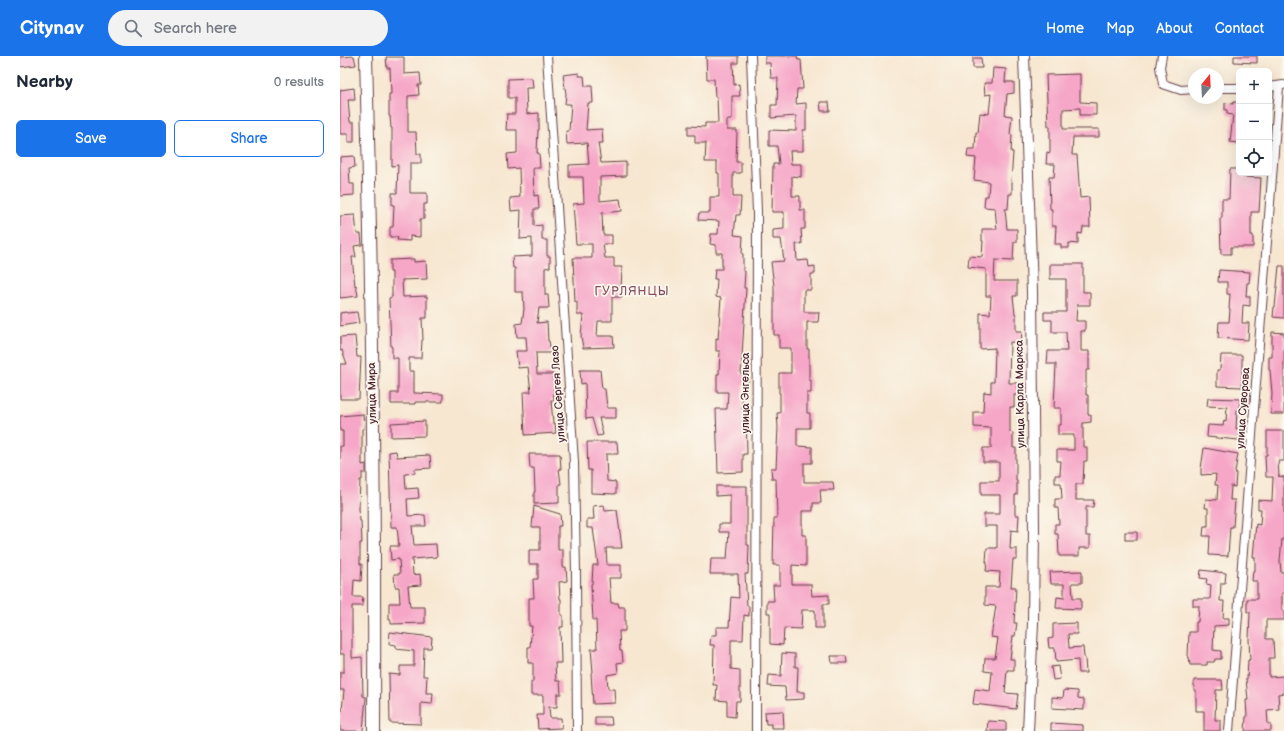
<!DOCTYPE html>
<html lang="en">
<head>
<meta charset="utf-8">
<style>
  :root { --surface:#fff; --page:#f2f2f3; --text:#1f2937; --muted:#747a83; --line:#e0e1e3; --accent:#1a73e8 }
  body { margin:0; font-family:"Balsamiq Sans",sans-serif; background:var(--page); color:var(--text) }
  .controls { position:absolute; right:12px; top:12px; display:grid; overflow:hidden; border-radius:6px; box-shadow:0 4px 16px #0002 }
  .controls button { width:36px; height:36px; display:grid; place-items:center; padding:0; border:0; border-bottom:1px solid var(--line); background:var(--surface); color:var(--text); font:20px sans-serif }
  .compass { position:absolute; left:848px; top:12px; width:36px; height:36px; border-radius:50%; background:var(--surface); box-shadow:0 4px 16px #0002; rotate:18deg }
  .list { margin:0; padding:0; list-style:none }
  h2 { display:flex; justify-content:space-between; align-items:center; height:52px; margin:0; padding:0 16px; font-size:17px }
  h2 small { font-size:13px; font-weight:400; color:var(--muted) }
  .actions { display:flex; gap:8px; padding:12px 16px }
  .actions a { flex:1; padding:9px 0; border:1px solid var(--accent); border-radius:6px; text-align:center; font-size:14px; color:var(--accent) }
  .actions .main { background:var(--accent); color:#fff }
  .icon { flex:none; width:22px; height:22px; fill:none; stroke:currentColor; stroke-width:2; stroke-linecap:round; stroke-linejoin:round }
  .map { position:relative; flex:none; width:944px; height:675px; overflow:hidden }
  header { display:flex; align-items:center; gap:24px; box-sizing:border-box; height:56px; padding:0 20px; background:var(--accent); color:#fff }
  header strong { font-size:19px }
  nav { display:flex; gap:22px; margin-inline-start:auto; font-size:14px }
  .search { width:280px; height:36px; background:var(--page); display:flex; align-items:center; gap:10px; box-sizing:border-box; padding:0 14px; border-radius:22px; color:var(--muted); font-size:15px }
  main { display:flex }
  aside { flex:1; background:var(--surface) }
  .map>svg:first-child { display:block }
  .building { fill:#f6a6c7 }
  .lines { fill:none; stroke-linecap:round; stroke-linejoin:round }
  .minor-casing { stroke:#643d44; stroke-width:10 }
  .tertiary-casing { stroke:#643d44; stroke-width:12 }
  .primary-casing { stroke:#643d44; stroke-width:14 }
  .minor { stroke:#fff; stroke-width:8 }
  .tertiary { stroke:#fff; stroke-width:10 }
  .primary { stroke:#fff; stroke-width:12 }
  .labels { text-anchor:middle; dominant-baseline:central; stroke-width:3.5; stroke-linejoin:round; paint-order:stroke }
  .street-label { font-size:11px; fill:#4a1f2b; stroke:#fbf7ec }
  .neighbourhood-label { font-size:12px; letter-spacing:1px; fill:#864e62; stroke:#fbf7ec }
</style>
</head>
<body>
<header>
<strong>Citynav</strong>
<div class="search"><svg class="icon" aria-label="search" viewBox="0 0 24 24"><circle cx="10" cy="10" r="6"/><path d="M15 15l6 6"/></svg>Search here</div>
<nav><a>Home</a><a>Map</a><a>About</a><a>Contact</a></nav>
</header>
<main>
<aside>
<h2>Nearby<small>0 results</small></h2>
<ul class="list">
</ul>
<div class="actions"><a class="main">Save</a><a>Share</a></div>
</aside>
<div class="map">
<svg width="944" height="675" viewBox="0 0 944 675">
  <rect width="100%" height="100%" fill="#fbf7ec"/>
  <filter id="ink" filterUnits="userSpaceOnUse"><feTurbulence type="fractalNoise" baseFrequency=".025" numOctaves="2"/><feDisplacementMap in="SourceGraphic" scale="8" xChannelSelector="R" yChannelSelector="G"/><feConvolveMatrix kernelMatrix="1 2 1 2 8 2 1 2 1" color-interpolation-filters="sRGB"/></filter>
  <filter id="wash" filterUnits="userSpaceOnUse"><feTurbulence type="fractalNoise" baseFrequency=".012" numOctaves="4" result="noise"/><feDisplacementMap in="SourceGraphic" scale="16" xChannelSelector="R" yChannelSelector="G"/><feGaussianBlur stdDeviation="0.9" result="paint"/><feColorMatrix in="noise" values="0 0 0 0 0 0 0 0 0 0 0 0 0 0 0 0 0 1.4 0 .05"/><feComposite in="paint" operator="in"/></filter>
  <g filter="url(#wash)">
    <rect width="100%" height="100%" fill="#f7e7d1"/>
    <g id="blocks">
      <!-- building -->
      <g class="building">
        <polygon points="14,0 16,9 0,11 0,1"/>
        <polygon points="366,0 398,0 398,7 393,7 394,29 399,28 400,40 392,40 392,64 387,64 387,74 397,74 396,106 401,106 401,117 393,117 393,141 401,141 400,159 396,159 394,179 403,180 402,198 403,198 403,215 405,215 404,232 406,232 401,318 408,319 408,329 403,329 402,353 406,353 407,398 403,398 403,416 378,417 376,353 387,353 388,336 377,336 377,318 379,318 380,295 376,295 376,282 378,283 381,242 376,241 377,223 374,223 375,213 382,213 382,197 376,197 376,189 370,188 371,178 378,178 379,165 358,164 359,157 370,157 370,141 379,141 379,117 377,117 377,106 365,106 366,87 355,87 355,79 348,79 348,70 365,71 365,67 378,67 377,41 375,41 374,23 367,23"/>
        <polygon points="425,0 457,0 458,4 461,4 463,33 457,33 456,48 466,47 466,74 463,74 463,95 450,95 451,108 461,108 461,121 452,120 452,140 460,140 460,154 465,154 465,173 461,173 462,188 456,188 457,205 468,204 469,211 475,210 475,218 471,218 471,234 464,234 464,256 479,256 478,266 467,266 467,293 469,293 469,324 471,324 471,337 467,337 467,357 470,357 470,372 457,372 457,390 472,391 472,407 464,407 464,426 493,426 494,434 480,434 481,447 473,447 473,455 462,455 462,479 466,479 466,510 452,509 452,528 471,528 472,540 489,539 489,548 483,548 483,572 475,572 475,554 462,554 461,573 444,572 443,589 430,588 430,557 427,557 427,545 434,545 433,529 440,529 440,509 433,509 434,462 437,462 436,423 432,423 431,412 436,412 438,371 437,357 440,357 440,337 439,337 439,317 451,317 451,292 439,292 439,279 434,279 434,230 431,206 444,205 441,183 433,183 433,174 444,173 444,156 432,156 433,108 439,108 437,90 429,90 429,74 456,75 456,60 431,62 431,49 437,49 438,22 431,22 430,7 425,7"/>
        <polygon points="894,0 917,0 917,7 894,6"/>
        <polygon points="46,1 64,1 64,18 80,17 81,29 78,29 79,39 68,40 68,76 76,76 77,98 81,98 81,107 70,107 70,137 87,137 87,148 84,148 84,163 80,163 80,181 70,180 70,185 57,184 58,181 50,181 50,171 53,171 54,149 52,149 52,137 57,137 58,109 52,110 52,72 51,72 50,60 49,60 49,38 51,38 50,12 47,12"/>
        <polygon points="633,2 641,2 642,12 633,12"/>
        <polygon points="653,12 666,13 665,26 674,26 674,37 667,38 665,59 672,60 670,78 672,79 671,96 673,96 671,126 672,126 672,138 669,138 668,153 665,153 667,173 677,173 677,186 674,186 673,205 655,204 654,225 677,225 677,240 673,240 675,258 676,258 676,275 682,275 681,287 670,286 669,327 678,327 678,339 674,339 674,351 670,351 670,376 673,377 673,392 676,392 676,425 677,425 677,439 675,439 675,459 679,459 678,475 671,474 670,493 677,493 677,503 673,503 671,531 676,531 674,567 677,567 675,580 673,580 670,603 674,603 674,614 667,614 665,637 678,638 676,653 633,648 635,633 650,635 652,616 644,615 645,602 655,602 658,582 651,581 656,550 645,549 645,531 659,531 660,516 646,515 647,506 646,506 647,492 657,492 657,470 644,470 644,458 660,458 660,439 641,439 641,425 659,425 659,406 643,406 643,392 651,392 651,372 634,371 634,356 643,356 644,336 651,337 651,326 654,326 655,292 640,293 640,257 650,258 651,240 646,240 646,213 628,211 629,200 642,201 643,185 642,185 642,173 657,173 655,152 644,151 645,140 648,140 649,126 634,124 636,102 627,101 628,93 635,93 636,76 638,77 640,57 649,58 651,38 645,39 644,27 652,27"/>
        <polygon points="239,17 239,20 244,20 245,30 252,30 253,47 248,47 246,74 262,73 263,87 258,87 261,107 286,106 286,120 260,121 260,145 280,143 282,155 262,157 263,179 272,179 272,188 263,188 265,202 274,202 274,211 282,211 281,234 282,241 272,241 272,265 258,265 257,280 273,280 274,291 243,292 241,280 243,259 237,259 237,246 235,246 233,202 252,202 252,188 236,188 233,148 244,147 243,121 229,121 229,109 249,108 247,87 227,88 226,75 229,75 231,48 225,48 226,38 223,19"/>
        <polygon points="740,18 740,46 756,47 756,59 740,59 740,52 723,53 723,73 759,73 759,81 733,81 732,99 737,99 740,142 749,141 750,171 743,171 742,178 738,177 738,188 729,187 729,192 721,192 721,188 715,188 716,170 712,170 712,153 710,153 709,121 714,121 715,108 706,108 707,96 710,97 710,70 708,70 706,19"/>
        <polygon points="192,22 193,32 186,32 187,58 199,57 199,74 198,74 197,97 199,97 200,112 193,112 194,140 198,139 199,153 194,153 194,170 202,169 202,184 207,184 207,200 210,200 210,211 205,212 205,239 208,239 209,252 199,252 197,267 207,266 208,285 209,285 211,297 196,297 197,318 213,318 214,344 211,344 213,367 215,367 216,377 185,379 183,336 191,336 188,311 178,312 176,295 187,295 186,281 177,281 176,268 182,267 184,253 183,236 175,236 175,212 173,212 172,201 192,200 192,182 180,183 181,154 171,155 170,142 180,141 179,112 168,113 167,98 177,97 177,74 166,74 167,58 175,58 175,42 168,42 168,23"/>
        <polygon points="14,32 15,44 8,44 10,66 14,66 14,86 8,86 8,78 0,78 0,34"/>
        <polygon points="480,46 489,46 490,55 481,55"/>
        <polygon points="893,46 899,46 899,87 890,86 893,59 887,58 887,54 885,54 885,47 893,48"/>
        <polygon points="14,100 15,111 9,112 10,128 14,128 14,139 0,140 0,101"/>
        <polygon points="890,113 899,113 899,117 903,117 903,121 921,122 919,156 911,156 911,179 913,179 913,191 891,191 891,198 881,198 880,162 882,162 882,143 889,143"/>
        <polygon points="15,159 17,178 21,178 22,189 14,190 16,201 12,201 15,230 16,229 18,240 0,242 0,160"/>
        <polygon points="74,203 74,206 86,205 87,223 62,224 63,241 87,240 87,262 82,262 83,284 82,284 81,302 69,302 69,315 74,315 74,337 103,338 103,346 75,346 75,348 51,348 51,337 58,337 58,302 52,302 52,291 51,291 49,242 52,241 52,216 50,216 50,204"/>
        <polygon points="710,208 743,208 743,236 750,236 750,249 737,249 736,265 745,265 745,275 741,275 741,295 749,295 749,314 746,314 746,339 748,339 748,359 751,359 751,366 743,367 743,391 747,391 747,405 744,405 743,428 736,428 736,444 754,444 753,451 746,451 746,480 750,480 750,492 739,492 739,500 719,500 718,478 715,478 715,468 719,468 718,452 715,452 715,443 722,443 721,427 715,427 715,419 720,419 721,405 717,405 717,394 734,394 734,379 718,379 718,369 721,369 721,352 714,352 716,308 707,308 708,295 727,295 726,276 712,276 712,264 704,264 704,256 726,256 726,223 710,223"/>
        <polygon points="939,210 944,210 944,262 933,261 934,251 935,251"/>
        <polygon points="879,214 910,216 909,227 907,227 906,240 910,240 910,250 903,249 902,267 909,267 908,284 878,282 879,266 889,266 890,253 889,253 890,238 887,238 887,226 878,226"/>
        <polygon points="6,256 7,257 17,256 19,267 0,270 0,257"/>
        <polygon points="932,276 944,277 944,358 931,358 932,337 930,314 929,314 929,301 932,301"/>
        <polygon points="15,280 17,301 21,301 19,343 0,343 0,308 7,308 2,294 0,295 0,281"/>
        <polygon points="881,299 902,299 902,331 877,330 877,314 880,314"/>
        <polygon points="240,314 260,314 262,333 265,333 267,352 276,352 276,362 259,362 263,379 257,380 252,362 246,363 245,327 241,328"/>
        <polygon points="868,342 900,343 899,354 897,354 896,373 900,373 899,384 867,381 868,369 883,370 884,364 886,365 887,351 867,350"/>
        <polygon points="23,358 24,373 22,373 22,409 26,408 26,417 22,417 22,424 20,424 19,453 20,465 21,465 22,487 20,487 20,508 22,508 21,525 14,524 13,541 23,541 22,550 12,550 12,602 22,601 23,640 26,641 23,675 0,675 0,654 2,655 4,634 0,634 0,616 4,616 4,598 0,598 0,390 3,390 3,375 0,375 0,360"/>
        <polygon points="85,365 85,380 51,381 51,367"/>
        <polygon points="927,375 944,375 944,405 938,405 939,420 938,420 944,421 944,483 942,483 940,505 941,516 944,516 944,537 942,537 942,555 944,555 944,564 926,564 926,583 933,583 934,602 929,602 929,621 944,620 944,637 938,638 939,653 927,654 928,668 931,668 931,675 905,675 906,661 907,661 906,644 908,644 906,623 907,623 908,604 910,604 909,584 910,556 907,556 907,543 917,543 917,525 912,525 913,515 915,515 915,501 913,501 916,468 920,469 921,453 918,453 918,444 932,445 933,421 926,421 925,399 927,399"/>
        <polygon points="247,386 277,386 278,398 266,398 267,425 276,426 276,438 251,437 251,414 248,414"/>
        <polygon points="864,392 898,398 895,416 896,417 895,431 891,430 890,444 895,444 893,471 890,471 888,500 869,499 870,480 863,480 864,470 868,470 868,452 865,452 866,443 877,444 878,429 875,429 876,418 861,419 861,413"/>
        <polygon points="56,395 57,401 90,399 91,412 75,413 75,417 65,418 66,433 78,432 79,442 67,443 68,460 85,459 86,470 72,470 74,489 96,488 97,501 72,503 73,519 80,518 81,529 68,530 70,551 85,551 85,567 51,568 51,564 49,564 49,547 60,547 59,531 55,531 54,518 60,518 59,503 51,504 50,490 59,490 57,471 51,471 49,396"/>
        <polygon points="189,398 220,398 221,413 219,413 221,428 219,428 219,447 194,448 194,436 195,436 194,412 190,412"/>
        <polygon points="376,430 407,430 407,489 409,489 408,518 405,518 407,550 409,550 409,560 404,559 403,584 391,584 391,613 400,614 400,645 396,645 395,661 387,660 387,645 376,644 377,629 373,629 374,589 370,589 371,579 376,579 376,571 389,571 391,541 399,542 398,518 370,518 371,503 387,503 389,476 379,476 379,468 390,468 390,439 376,440"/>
        <polygon points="264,449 265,455 277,454 282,492 266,492 267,509 281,509 281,522 269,522 271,547 278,547 279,551 285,551 285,575 279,575 280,595 282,595 283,606 277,607 278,617 267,619 268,633 274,633 275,647 253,648 251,617 253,616 251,593 257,593 256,564 253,564 251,528 252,528 253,509 258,509 253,472 247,472 247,463 254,463 253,450"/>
        <polygon points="194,450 220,458 221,470 218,470 218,494 223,494 223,511 226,511 227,525 219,526 220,543 221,543 221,559 223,559 223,571 220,571 221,607 215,607 216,625 220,625 221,638 217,638 217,651 209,651 210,662 221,662 222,672 198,673 197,659 203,659 203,639 191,639 191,626 193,626 193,607 188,607 188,591 190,591 192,570 189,570 189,542 194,542 193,523 198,523 198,508 189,508 189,494 200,494 200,471 192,471"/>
        <rect x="785" y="476" width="12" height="8"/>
        <polygon points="861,514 886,517 885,527 881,527 880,545 884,545 883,562 889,562 889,569 874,570 873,594 881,595 881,603 875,603 874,606 867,606 867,609 850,609 849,601 848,601 849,576 856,576 856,566 858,566 859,550 853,550 853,543 870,543 871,529 866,528 867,523 860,522"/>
        <polygon points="742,515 742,527 732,527 733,542 741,542 741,553 716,552 717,541 724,542 724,528 711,528 710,516"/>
        <polygon points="737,567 737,578 728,578 729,592 743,591 744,602 745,602 746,617 739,617 738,604 716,606 715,592 709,592 708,583 713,582 713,568"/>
        <polygon points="50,576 92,581 91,592 84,592 83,620 87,620 86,637 93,637 92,648 81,647 81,668 50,667 49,618 60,619 60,610 74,610 74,595 56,593 56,589 49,588"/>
        <polygon points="442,597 455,598 455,611 458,611 457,636 464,636 464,643 446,644 445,631 428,630 429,619 441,620"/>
        <polygon points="491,600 506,600 507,607 492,607"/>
        <polygon points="718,610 720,623 713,624 711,611"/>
        <polygon points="854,624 882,624 883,634 876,634 875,664 880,664 880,675 864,675 864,655 856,655 856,634 854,634"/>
        <polygon points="724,634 738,635 738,642 744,643 744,654 712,652 712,641 723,642"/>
        <polygon points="443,655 444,672 431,672 431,668 426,668 425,656"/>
        <polygon points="255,661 271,661 272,669 255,669"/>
        <polygon points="648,665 666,666 666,675 647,675"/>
        <polygon points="711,667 743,669 743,675 711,675"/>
      </g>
    </g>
  </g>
  <g filter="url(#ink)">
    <use href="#blocks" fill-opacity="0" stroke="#643d44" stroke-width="1"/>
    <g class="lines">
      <!-- minor casing -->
      <g class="minor-casing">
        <g id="minor">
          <polyline points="207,0 234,406 236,518 237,675"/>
          <polyline points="411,0 417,156 416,675"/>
          <polyline points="822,0 820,11 823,28 841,34 854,33"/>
          <polyline points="929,31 943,29"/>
          <polyline points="878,32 899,32"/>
          <polyline points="889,675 939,31"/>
        </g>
      </g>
      <!-- tertiary casing -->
      <g class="tertiary-casing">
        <polyline id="tertiary" points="684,0 692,236 694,474 693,567 688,675"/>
      </g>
      <!-- primary casing -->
      <g class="primary-casing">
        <path id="primary" d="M26 0C32 225 35 450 34 675"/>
      </g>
      <!-- minor -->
      <use href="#minor" class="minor"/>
      <!-- tertiary -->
      <use href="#tertiary" class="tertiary"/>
      <!-- primary -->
      <use href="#primary" class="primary"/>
    </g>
  </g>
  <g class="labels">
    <!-- street labels -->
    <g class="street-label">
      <text transform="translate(32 337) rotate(-91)">улица Мира</text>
      <text transform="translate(405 337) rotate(-90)">улица Энгельса</text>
      <text transform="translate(218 338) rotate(-94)">улица Сергея Лазо</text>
      <text transform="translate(680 338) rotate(-91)">улица Карла Маркса</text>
      <text transform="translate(903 352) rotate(-86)">улица Суворова</text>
    </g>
    <!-- neighbourhood labels -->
    <g class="neighbourhood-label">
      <text x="292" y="235">ГУРЛЯНЦЫ</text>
    </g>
  </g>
</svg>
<div class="controls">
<button>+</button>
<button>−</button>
<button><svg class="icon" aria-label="locate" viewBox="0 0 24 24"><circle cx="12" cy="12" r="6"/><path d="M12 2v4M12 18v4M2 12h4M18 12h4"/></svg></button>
</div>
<svg class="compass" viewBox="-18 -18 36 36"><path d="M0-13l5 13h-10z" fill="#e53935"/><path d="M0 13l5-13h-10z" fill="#747a83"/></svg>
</div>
</main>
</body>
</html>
